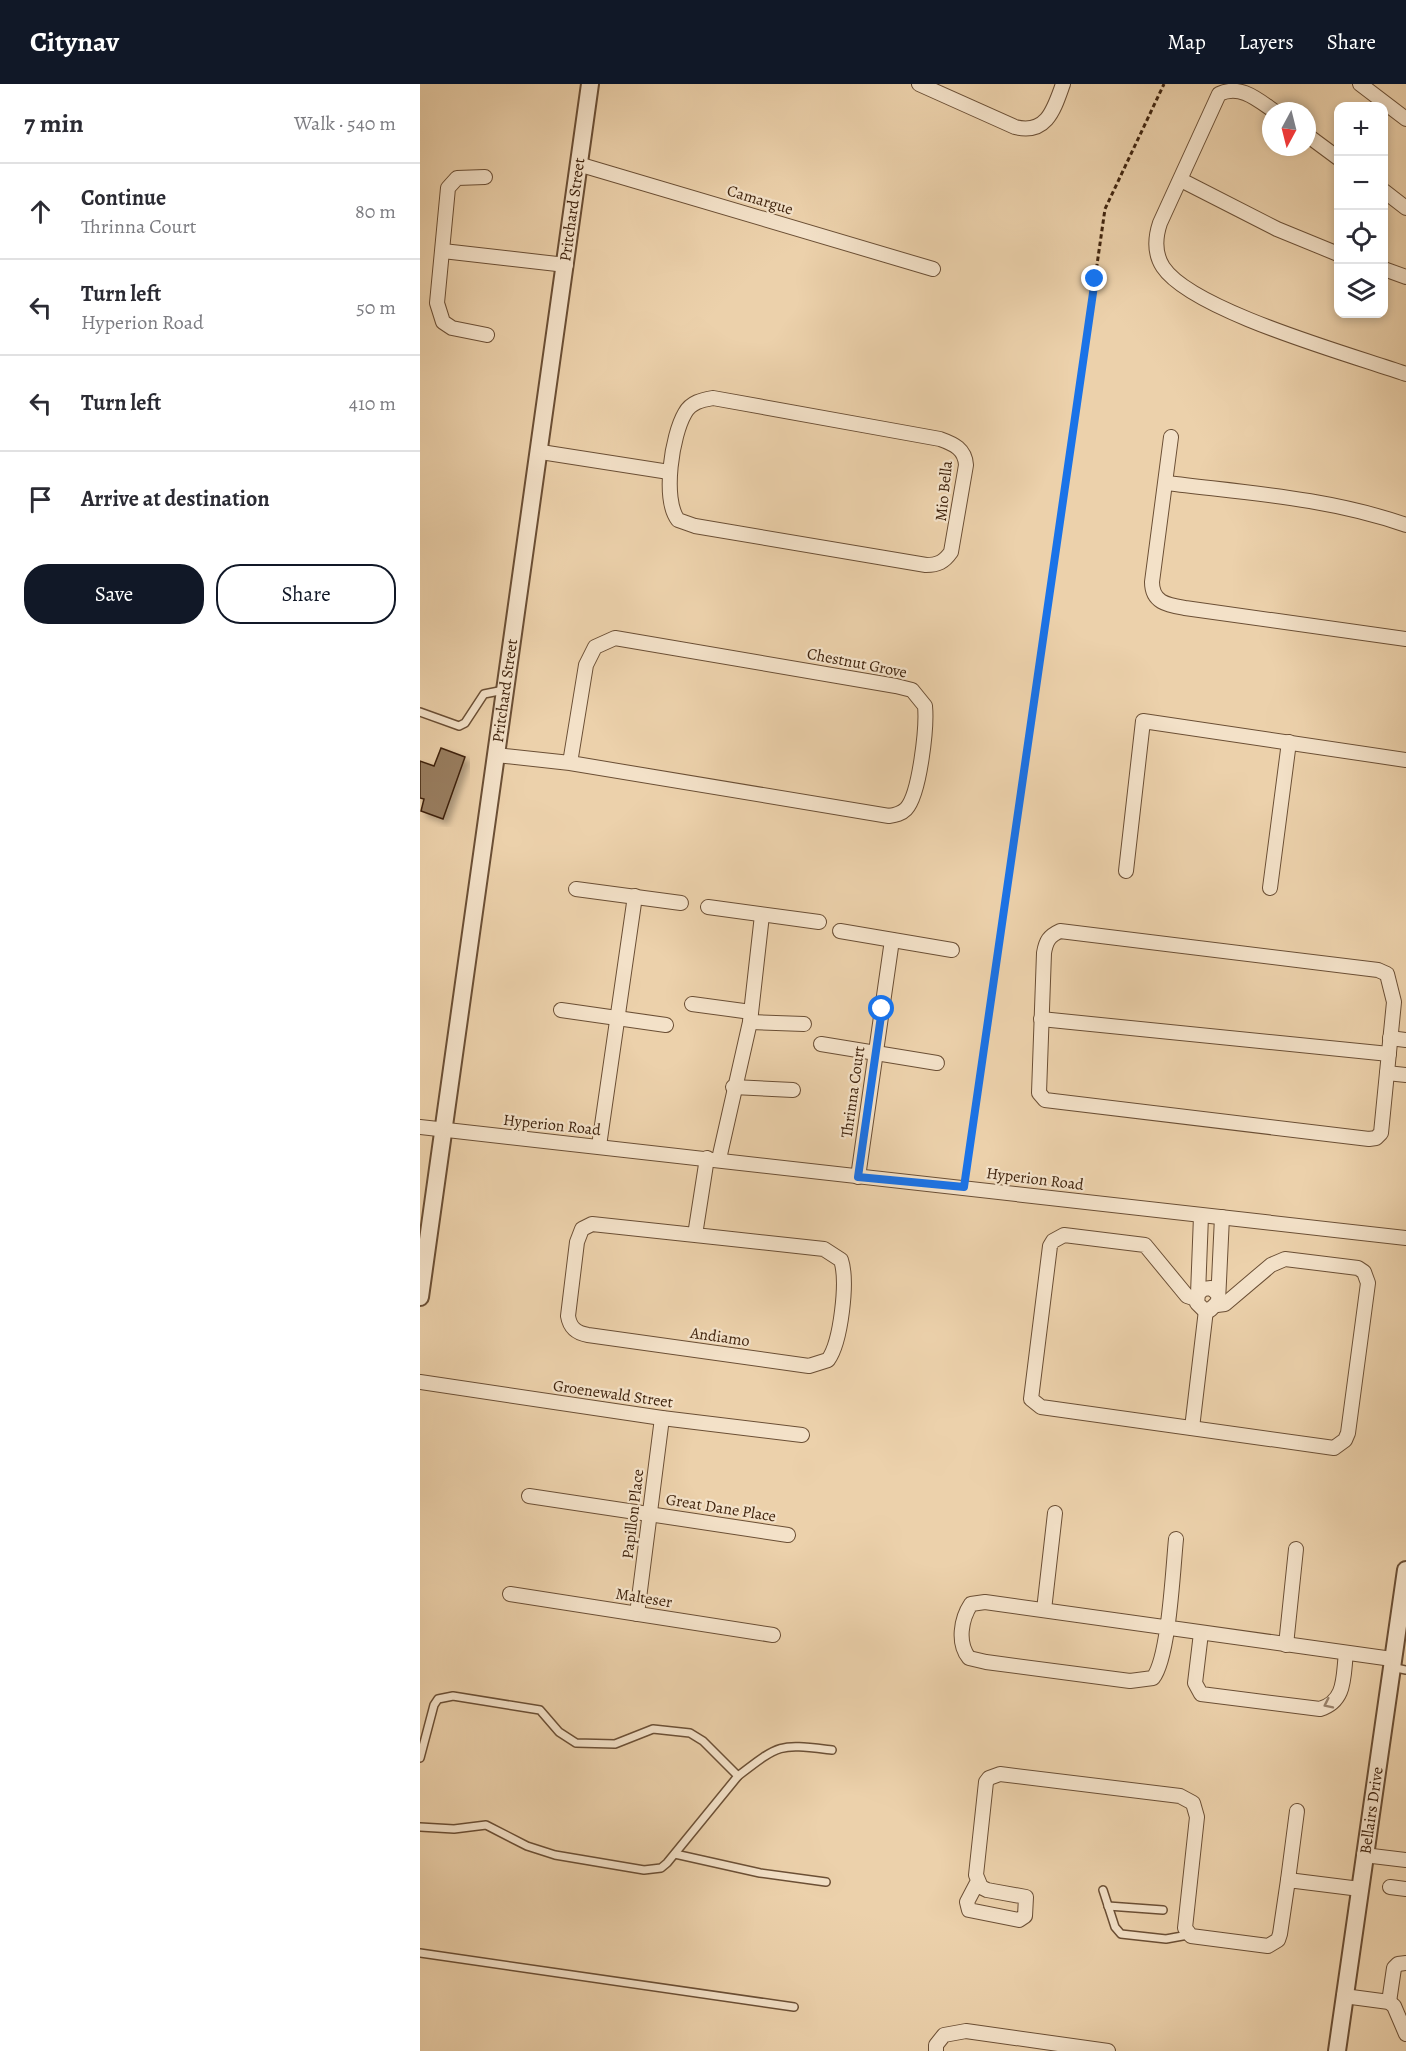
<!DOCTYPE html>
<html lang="en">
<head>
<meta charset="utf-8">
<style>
  :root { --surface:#fff; --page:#f2f2f3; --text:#2b2b33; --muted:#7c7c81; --line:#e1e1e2; --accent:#111827 }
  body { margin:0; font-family:Alegreya,serif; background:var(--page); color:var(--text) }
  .controls { position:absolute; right:18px; top:18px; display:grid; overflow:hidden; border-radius:12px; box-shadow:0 3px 9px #0003 }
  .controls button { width:54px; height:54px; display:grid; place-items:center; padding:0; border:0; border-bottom:2px solid var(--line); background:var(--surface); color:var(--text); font:30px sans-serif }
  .compass { position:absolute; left:842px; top:18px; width:54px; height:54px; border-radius:50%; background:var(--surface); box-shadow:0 3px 9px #0003; rotate:187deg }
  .stop { position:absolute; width:18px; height:18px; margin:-14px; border:4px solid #1a73e8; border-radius:50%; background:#fff }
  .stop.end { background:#1a73e8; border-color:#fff; box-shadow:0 2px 6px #0008 }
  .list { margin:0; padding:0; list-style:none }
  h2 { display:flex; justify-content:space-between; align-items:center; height:78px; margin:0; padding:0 24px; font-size:26px }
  h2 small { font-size:20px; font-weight:400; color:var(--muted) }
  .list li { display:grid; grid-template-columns:39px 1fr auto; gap:18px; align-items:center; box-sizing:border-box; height:96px; padding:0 24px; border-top:2px solid var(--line) }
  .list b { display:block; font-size:22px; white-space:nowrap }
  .list p { margin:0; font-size:20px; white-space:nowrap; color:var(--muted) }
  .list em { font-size:20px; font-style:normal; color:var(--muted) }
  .actions { display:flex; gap:12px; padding:18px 24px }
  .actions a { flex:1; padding:14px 0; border:2px solid var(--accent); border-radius:24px; text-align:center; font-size:21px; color:var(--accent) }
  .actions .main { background:var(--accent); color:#fff }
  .icon { flex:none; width:33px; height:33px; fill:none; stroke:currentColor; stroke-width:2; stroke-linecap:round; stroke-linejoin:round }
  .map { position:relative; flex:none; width:986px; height:1967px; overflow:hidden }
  header { display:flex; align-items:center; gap:36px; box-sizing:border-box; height:84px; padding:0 30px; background:var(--accent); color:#fff }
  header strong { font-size:28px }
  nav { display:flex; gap:33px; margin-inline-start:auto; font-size:21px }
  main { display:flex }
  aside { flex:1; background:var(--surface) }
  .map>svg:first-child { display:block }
  .building { fill:#997e60; stroke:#40240e; stroke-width:1.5; filter:url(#shadow) }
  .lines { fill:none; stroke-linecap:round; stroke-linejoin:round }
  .service-casing { stroke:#6b4f35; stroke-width:10 }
  .minor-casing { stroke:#6b4f35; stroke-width:16 }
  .tertiary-casing { stroke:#6b4f35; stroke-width:20 }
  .path { stroke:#40240e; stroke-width:3; stroke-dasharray:4.5 3; stroke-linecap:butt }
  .service { stroke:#f3e1c8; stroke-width:7 }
  .minor { stroke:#f3e1c8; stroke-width:14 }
  .tertiary { stroke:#f3e1c8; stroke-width:16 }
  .oneway { stroke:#9a826b }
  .route { stroke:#1a73e8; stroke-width:8 }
  .labels { text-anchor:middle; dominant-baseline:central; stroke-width:4.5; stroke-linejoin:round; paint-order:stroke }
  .street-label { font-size:16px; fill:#40240e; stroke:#f3e1c8 }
</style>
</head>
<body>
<header>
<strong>Citynav</strong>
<nav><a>Map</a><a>Layers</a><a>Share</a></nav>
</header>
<main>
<aside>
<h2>7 min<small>Walk · 540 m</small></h2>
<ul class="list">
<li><svg class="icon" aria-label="ahead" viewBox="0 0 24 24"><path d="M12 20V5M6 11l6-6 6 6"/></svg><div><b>Continue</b><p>Thrinna Court</p></div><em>80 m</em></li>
<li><svg class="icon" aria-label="left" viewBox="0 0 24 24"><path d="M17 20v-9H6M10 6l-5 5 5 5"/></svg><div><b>Turn left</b><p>Hyperion Road</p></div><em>50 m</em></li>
<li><svg class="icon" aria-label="left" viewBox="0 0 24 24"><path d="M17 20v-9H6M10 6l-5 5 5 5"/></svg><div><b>Turn left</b></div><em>410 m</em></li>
<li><svg class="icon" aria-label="arrive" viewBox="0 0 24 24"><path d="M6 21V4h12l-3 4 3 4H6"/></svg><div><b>Arrive at destination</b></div></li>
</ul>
<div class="actions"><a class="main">Save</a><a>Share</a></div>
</aside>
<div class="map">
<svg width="986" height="1967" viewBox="0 0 986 1967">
  <defs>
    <filter id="shadow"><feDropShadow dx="5" dy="5" stdDeviation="3" flood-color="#0004"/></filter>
  </defs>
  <rect width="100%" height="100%" fill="#ecd1ab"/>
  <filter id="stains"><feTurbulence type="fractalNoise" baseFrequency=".00333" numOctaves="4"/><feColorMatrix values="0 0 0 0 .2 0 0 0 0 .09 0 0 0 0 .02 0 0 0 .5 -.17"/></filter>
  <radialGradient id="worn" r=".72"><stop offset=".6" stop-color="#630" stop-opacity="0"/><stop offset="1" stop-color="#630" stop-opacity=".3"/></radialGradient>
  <!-- building -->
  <polygon class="building" points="21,664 45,673 23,735 1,727 4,715 0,714 0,677 14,682"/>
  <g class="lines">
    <!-- service casing -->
    <g class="service-casing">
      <g id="service">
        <polyline points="0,628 39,642 45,639 64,610 84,606"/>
        <polyline points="971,1583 986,1586"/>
        <polyline points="0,1674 14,1621 18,1615 33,1612 120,1626 139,1648 156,1659 195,1660 233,1645 270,1649 283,1657 318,1692 247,1779 241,1784 224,1786 135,1771 107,1762 66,1741 34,1745 0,1743"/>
        <path d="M318 1692C361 1659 359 1660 412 1666"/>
        <polyline points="255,1770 340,1789 406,1798"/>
        <polyline points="683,1806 695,1843 701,1850 746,1855 768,1851"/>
        <polyline points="688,1822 743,1826"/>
        <polyline points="0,1869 374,1923"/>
      </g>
    </g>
    <!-- minor casing -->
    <g class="minor-casing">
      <g id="minor">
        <path d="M499 0 595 43C627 51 634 25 643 0"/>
        <polyline points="940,0 986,35"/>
        <path d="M854 27C837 15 820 0 799 10L740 139C735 154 734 169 743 183 772 227 932 271 986 290"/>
        <polyline points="887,51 918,74"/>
        <polyline points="158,80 513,185"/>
        <polyline points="65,93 37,94 28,104 17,219 23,238 32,244 67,251"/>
        <polyline points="761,96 857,145 918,170"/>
        <polyline points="964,107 986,124"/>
        <polyline points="23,167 146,181"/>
        <polyline points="964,185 986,193"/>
        <path d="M293 314 520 355C534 360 545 365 546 381L531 468C524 478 518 481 506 481L275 442 258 436C242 415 252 351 265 329 271 318 282 316 293 314Z"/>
        <path d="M751 353 732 498C732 519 748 521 765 524L986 555"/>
        <polyline points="121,368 249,388"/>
        <path d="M747 399C827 409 909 414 986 441"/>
        <path d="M76 671 150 679 469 732C476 731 481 730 486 725 500 710 507 642 505 622L492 606 476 602 195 554 175 563 166 581 150 679"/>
        <polyline points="706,787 723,637 986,676"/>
        <polyline points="850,804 869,658"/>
        <polyline points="156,805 261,819"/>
        <polyline points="288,823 399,838"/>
        <polyline points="420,847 532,866"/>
        <path d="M640 847 958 886 967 890 974 918 961 1049 956 1054 949 1055 625 1016 619 1009 624 869C626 857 629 852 640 847Z"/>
        <polyline points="272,920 331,928"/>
        <polyline points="141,926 246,941"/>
        <polyline points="621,935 969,970"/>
        <polyline points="330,938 384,940"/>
        <polyline points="970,954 986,956"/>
        <polyline points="401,960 517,979"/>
        <polyline points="967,989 986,991"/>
        <polyline points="313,1003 373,1006"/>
        <polyline points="0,1043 986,1154"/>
        <polyline points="179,1062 215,812"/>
        <polyline points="299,1075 330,938 342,831"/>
        <polyline points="438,1093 472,856"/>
        <path d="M275 1151 404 1165 421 1176C428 1197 421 1258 408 1276L389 1282 168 1251C156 1249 150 1244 148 1232L157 1158 162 1145 172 1140 275 1151 287 1074"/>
        <polyline points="797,1209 791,1204 783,1205 778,1210 777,1219 783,1225 790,1226 798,1218 802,1133"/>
        <polyline points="778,1210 781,1132"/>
        <polyline points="776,1215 767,1212 725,1161 644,1151 633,1157 630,1162 611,1315 621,1323 914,1364 925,1356 928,1349 948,1199 944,1188 938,1184 865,1175 851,1181 805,1220 797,1221"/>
        <polyline points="0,1298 242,1334 382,1351"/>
        <polyline points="772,1344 786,1226"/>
        <polyline points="109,1412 368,1451"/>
        <path d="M756 1455C753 1484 749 1574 733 1594L710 1597 566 1578 549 1574C537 1559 541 1535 551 1520L565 1518C701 1537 836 1556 972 1575"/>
        <polyline points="90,1510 353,1551"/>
        <polyline points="624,1526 635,1429"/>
        <polyline points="217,1530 242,1334"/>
        <path d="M781 1549 775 1599 781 1610 900 1625C926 1617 923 1593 926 1569"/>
        <polyline points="866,1561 876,1465"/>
        <polyline points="944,1771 986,1776"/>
        <polyline points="868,1796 877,1727"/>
        <polyline points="558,1797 547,1818 549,1826 599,1836 605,1832 606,1813 567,1806 561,1803 556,1791 566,1698 569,1694 580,1690 760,1712 773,1719 777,1733 765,1844 771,1852 848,1862 858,1856 860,1850 868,1796 940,1805"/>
        <polyline points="970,1803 986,1805"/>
        <polyline points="924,1912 969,1918 974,1922 986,1950"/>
        <polyline points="969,1918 974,1884 978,1880 986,1879"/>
        <polyline points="516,1967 516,1961 524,1951 546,1947 688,1967"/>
      </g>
    </g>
    <!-- tertiary casing -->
    <g class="tertiary-casing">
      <g id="tertiary">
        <path id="s1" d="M0 1213 170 0"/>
        <path id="s2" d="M917 1967 986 1486"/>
      </g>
    </g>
    <!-- path -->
    <polyline class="path" points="546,1090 685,125 744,0"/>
    <!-- service -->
    <use href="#service" class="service"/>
    <!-- minor -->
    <use href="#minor" class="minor"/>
    <!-- tertiary -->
    <use href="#tertiary" class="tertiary"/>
  </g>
  <!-- one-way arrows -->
  <defs><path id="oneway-chevron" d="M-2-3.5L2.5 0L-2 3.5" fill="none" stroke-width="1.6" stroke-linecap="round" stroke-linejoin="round" transform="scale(1.5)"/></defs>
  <use class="oneway" href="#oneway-chevron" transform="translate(908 1620) rotate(154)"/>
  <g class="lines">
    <!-- route -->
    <polyline class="route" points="462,925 438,1093 544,1103 675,195"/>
  </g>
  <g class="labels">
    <!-- street labels -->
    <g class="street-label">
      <text transform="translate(340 116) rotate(17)">Camargue</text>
      <text stroke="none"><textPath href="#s1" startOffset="1098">Pritchard Street</textPath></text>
      <text transform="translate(524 407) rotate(-84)">Mio Bella</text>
      <text transform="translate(437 579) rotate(11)">Chestnut Grove</text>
      <text stroke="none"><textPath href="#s1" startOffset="612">Pritchard Street</textPath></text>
      <text transform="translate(433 1008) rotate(-82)">Thrinna Court</text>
      <text transform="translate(132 1041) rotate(6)">Hyperion Road</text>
      <text transform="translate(615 1095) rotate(7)">Hyperion Road</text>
      <text transform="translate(300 1253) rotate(8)">Andiamo</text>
      <text transform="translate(193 1310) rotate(8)">Groenewald Street</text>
      <text transform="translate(301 1424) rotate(9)">Great Dane Place</text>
      <text transform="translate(213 1430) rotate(-83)">Papillon Place</text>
      <text transform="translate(224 1514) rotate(9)">Malteser</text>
      <text stroke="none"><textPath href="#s2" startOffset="243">Bellairs Drive</textPath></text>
    </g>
  </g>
  <rect width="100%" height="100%" filter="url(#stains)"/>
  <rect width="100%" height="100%" fill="url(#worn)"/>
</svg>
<div class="controls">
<button>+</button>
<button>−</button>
<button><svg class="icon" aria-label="locate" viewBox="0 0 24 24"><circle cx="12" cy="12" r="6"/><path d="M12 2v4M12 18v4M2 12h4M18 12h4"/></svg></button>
<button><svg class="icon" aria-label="layers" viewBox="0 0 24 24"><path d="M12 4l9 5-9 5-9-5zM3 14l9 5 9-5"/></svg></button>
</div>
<svg class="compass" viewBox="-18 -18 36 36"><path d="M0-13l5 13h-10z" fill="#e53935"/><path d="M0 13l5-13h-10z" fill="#7c7c81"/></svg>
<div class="stop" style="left:462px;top:925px"></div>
<div class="stop end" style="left:675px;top:195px"></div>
</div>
</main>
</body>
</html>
